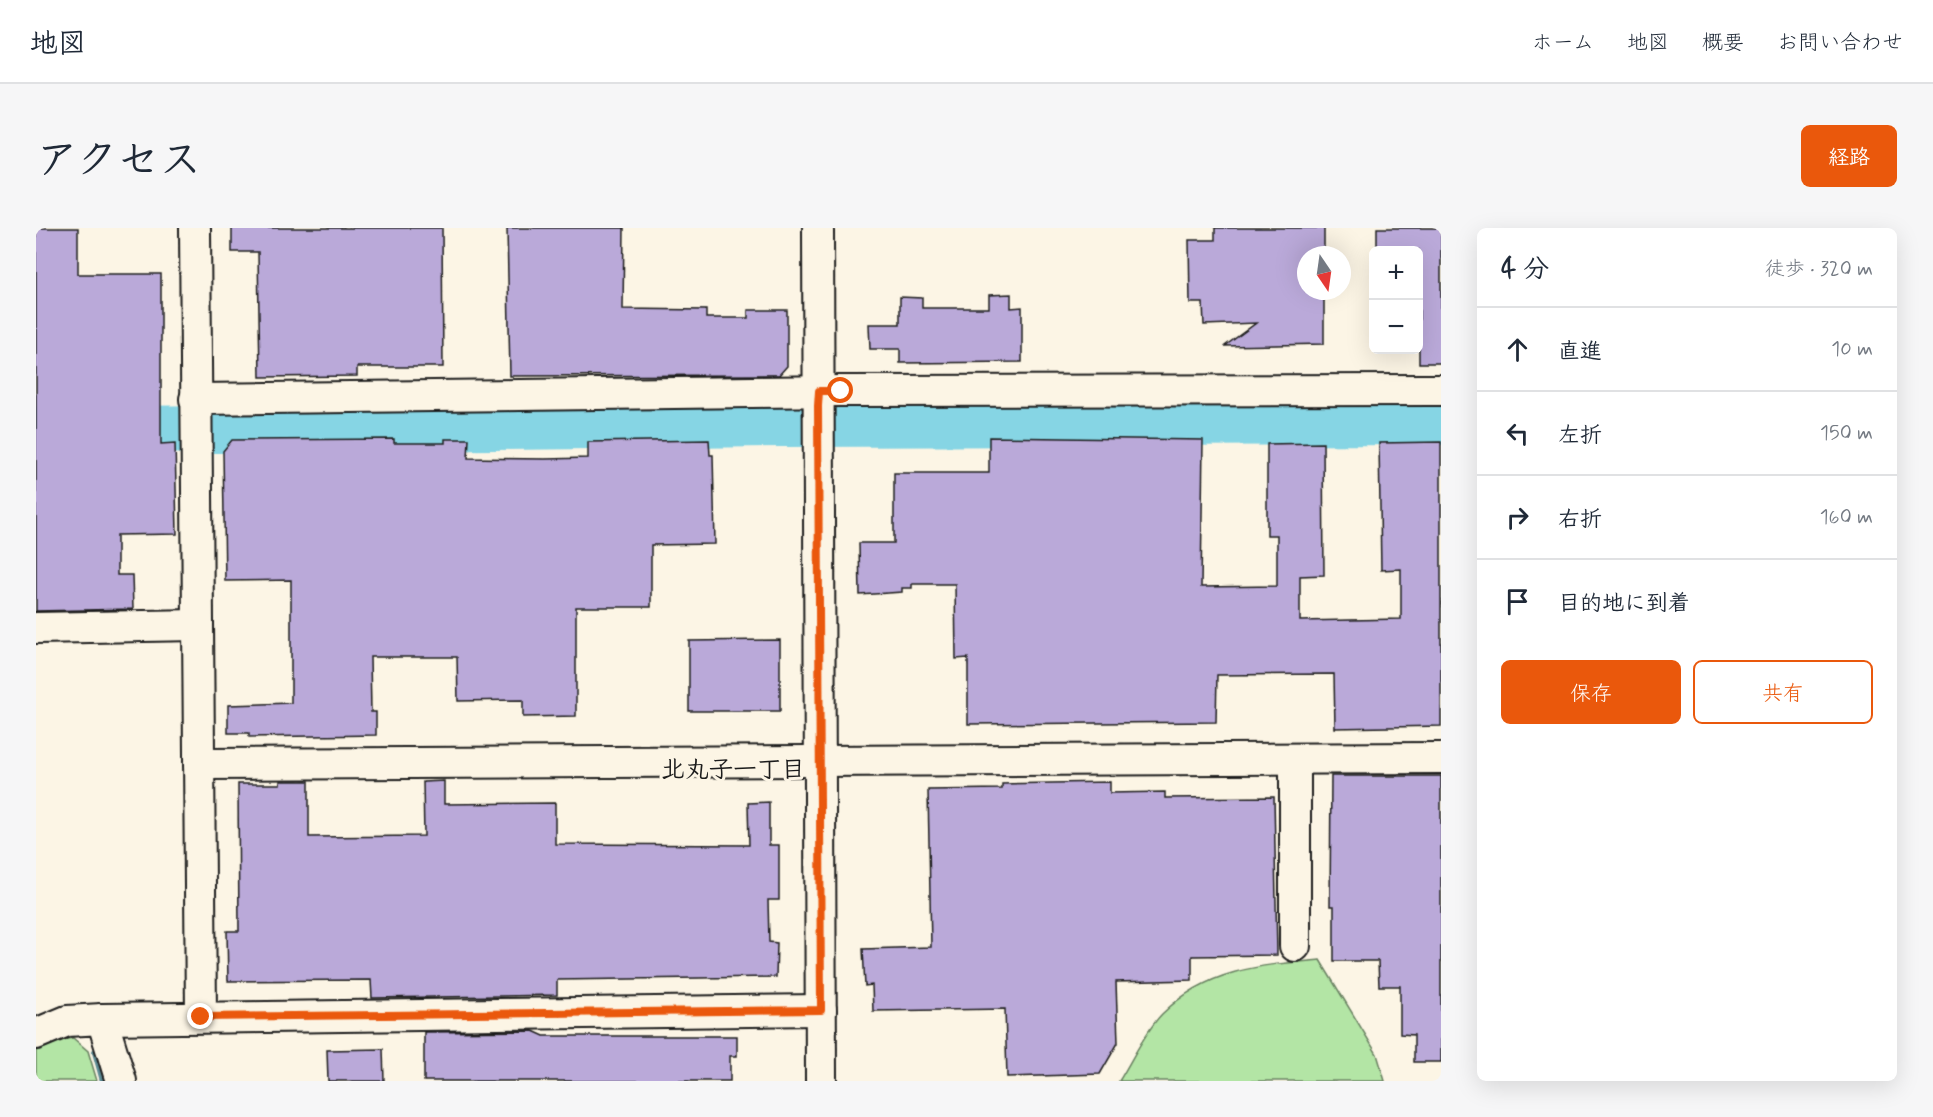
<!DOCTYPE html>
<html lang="ja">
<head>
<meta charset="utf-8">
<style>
  :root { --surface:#fff; --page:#f6f6f7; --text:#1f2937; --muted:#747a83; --line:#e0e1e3; --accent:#ea580c }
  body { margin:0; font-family:Mynerve,"Klee One",sans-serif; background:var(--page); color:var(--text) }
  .controls { position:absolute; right:18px; top:18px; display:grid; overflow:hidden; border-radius:9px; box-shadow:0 6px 24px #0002 }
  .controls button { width:54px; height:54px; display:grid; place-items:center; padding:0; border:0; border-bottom:2px solid var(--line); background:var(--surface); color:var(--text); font:30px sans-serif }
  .compass { position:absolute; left:1261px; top:18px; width:54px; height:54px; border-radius:50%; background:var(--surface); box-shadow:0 6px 24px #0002; rotate:167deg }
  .stop { position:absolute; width:18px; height:18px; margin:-14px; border:4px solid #ea580c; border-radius:50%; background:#fff }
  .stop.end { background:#ea580c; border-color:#fff; box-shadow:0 2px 6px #0008 }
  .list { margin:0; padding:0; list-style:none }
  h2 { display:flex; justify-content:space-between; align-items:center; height:78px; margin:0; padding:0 24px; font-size:26px }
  h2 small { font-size:20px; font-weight:400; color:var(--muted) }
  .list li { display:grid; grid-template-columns:39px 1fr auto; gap:18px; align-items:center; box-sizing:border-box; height:84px; padding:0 24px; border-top:2px solid var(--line) }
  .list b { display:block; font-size:22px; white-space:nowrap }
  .list em { font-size:20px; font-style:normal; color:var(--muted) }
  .actions { display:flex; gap:12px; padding:18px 24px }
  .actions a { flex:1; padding:14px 0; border:2px solid var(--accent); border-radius:9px; text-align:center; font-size:21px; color:var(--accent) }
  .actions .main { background:var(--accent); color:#fff }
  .icon { flex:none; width:33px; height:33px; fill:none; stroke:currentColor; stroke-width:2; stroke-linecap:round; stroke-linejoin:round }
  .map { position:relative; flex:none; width:1405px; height:853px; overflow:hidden; border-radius:9px }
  header { display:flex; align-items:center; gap:36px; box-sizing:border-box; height:84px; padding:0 30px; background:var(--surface); border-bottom:2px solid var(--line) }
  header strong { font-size:28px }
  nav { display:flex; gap:33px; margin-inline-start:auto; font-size:21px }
  .intro { display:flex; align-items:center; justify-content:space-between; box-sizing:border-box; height:144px; padding:0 36px }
  h1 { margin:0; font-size:42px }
  .button { padding:15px 27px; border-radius:9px; background:var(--accent); color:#fff; font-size:21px; font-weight:700 }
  main { display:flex; gap:36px; padding:0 36px }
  aside { flex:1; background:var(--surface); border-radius:9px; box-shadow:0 6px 24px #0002 }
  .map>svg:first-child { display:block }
  .green { fill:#b3e5a5; stroke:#688060; stroke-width:1.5 }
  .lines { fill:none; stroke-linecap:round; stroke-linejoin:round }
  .stream { stroke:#5c8b94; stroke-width:8 }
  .river { stroke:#86d5e4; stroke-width:48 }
  .building { fill:#baa9d9; stroke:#1c1c1c; stroke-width:1.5 }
  .minor-casing { stroke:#1c1c1c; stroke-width:34 }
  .minor { stroke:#fcf5e5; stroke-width:30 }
  .route { stroke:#ea580c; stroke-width:8 }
  .labels { text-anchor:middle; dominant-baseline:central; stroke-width:6; stroke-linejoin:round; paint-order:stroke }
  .neighbourhood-label { font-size:24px; font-weight:bold; fill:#1c1c1c; stroke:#fcf5e5 }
</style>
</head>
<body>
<header>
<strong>地図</strong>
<nav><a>ホーム</a><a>地図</a><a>概要</a><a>お問い合わせ</a></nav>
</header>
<div class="intro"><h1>アクセス</h1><a class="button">経路</a></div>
<main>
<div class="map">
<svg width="1405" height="853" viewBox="0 0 1405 853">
  <rect width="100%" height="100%" fill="#fcf5e5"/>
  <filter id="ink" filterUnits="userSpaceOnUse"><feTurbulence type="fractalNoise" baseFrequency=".0167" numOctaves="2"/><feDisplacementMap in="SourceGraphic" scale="12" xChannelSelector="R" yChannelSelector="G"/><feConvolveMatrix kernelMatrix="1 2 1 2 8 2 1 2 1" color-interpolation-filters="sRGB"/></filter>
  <g filter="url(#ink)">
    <!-- green -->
    <g class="green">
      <path d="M1284 732 1341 826 1349 853H1083C1095 834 1110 802 1126 786 1171 741 1224 737 1284 732Z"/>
      <polygon points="37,810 52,823 61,853 0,853 0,823 19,813"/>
    </g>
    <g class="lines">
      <!-- stream -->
      <polyline class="stream" points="60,824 68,853"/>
      <!-- river -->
      <polyline class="river" points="0,203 744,195 1405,193"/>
    </g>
    <!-- building -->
    <g class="building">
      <polygon points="0,0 42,0 42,46 125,46 125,216 139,215 141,306 81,307 81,347 96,347 97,381 0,383"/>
      <polygon points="196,0 406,0 407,139 321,139 321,148 224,149 222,24 196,24"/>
      <polygon points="471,0 588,0 587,81 670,82 670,90 712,90 712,82 751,82 751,138 743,147 474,148"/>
      <polygon points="1179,0 1288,0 1288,27 1270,27 1270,63 1288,63 1288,116 1189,118 1220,95 1168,97 1167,75 1154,75 1153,12 1179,12"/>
      <polygon points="1341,0 1405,0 1405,135 1383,135 1383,22 1341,22"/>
      <polygon points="975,66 975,80 986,79 986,134 864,135 864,121 834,121 833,96 864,96 864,69 886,70 886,80 953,80 953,67"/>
      <polygon points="953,209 1167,212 1165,359 1241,358 1241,307 1231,307 1231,216 1287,215 1288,347 1264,348 1264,393 1365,391 1365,341 1345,342 1343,215 1405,214 1405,498 1299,500 1298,446 1181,447 1180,494 932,496 932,430 920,431 919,356 876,356 876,360 866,360 866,364 824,367 823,315 858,315 858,245 953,245"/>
      <polygon points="358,211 358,215 409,215 409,211 433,211 432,230 509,231 552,230 552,214 673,212 674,227 677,227 679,316 615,317 615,379 540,379 540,488 487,489 487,472 422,473 421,429 334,429 335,484 340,484 340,507 213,509 213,505 192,505 192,477 255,475 255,352 189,353 187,223 196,212"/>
      <polygon points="744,412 744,483 653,483 653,413"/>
      <polygon points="1295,548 1405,548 1405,834 1378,834 1378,807 1364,806 1364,758 1343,758 1342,733 1298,733 1298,678 1294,678"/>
      <polygon points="244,553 273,553 273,609 388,608 387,554 408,553 408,576 519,575 519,616 713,617 712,575 733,574 733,617 743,617 743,672 732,672 733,714 741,715 740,749 521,752 521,767 336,770 335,752 192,753 191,703 203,703 202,556 244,556"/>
      <polygon points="1074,554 1074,565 1129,564 1129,570 1238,569 1241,727 1156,728 1156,752 1080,754 1082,815 1064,846 971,849 969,781 837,783 836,757 829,758 827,721 895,719 892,562 966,561 966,556"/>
      <polygon points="497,803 508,808 701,808 701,828 694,828 694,853 388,853 388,804"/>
      <polygon points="347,821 348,853 292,853 291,822"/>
    </g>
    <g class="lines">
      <!-- minor casing -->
      <g class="minor-casing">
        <g id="minor">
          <polyline points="159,0 165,789"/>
          <polyline points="782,0 785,853"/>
          <polyline points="159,171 805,163 1405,162"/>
          <polyline points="0,400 161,397"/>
          <polyline points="1259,531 1259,718"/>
          <polyline points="163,536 1405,530"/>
          <polyline points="66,791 785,782"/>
          <polyline points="0,806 31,793 66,791 85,853"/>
        </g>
      </g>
      <!-- minor -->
      <use href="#minor" class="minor"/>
    </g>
  </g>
  <g class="lines" filter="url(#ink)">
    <!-- route -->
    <polyline class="route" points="165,789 785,782 782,178 783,163 805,163"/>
  </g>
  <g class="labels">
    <!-- neighbourhood labels -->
    <g class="neighbourhood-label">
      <text x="697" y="542">北丸子一丁目</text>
    </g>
  </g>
</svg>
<div class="controls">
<button>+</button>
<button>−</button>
</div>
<svg class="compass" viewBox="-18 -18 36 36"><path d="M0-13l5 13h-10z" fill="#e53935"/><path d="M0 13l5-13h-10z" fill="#747a83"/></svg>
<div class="stop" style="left:805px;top:163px"></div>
<div class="stop end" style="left:165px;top:789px"></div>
</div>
<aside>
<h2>4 分<small>徒歩 · 320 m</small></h2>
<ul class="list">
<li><svg class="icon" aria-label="ahead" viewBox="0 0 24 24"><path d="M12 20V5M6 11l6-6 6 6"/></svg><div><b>直進</b></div><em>10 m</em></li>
<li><svg class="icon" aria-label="left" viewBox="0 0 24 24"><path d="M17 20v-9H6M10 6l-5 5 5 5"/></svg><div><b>左折</b></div><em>150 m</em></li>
<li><svg class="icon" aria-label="right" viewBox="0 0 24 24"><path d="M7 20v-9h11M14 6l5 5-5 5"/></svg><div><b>右折</b></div><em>160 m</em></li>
<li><svg class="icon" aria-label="arrive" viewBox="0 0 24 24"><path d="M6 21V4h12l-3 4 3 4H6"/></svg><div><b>目的地に到着</b></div></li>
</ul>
<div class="actions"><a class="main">保存</a><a>共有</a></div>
</aside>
</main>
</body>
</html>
